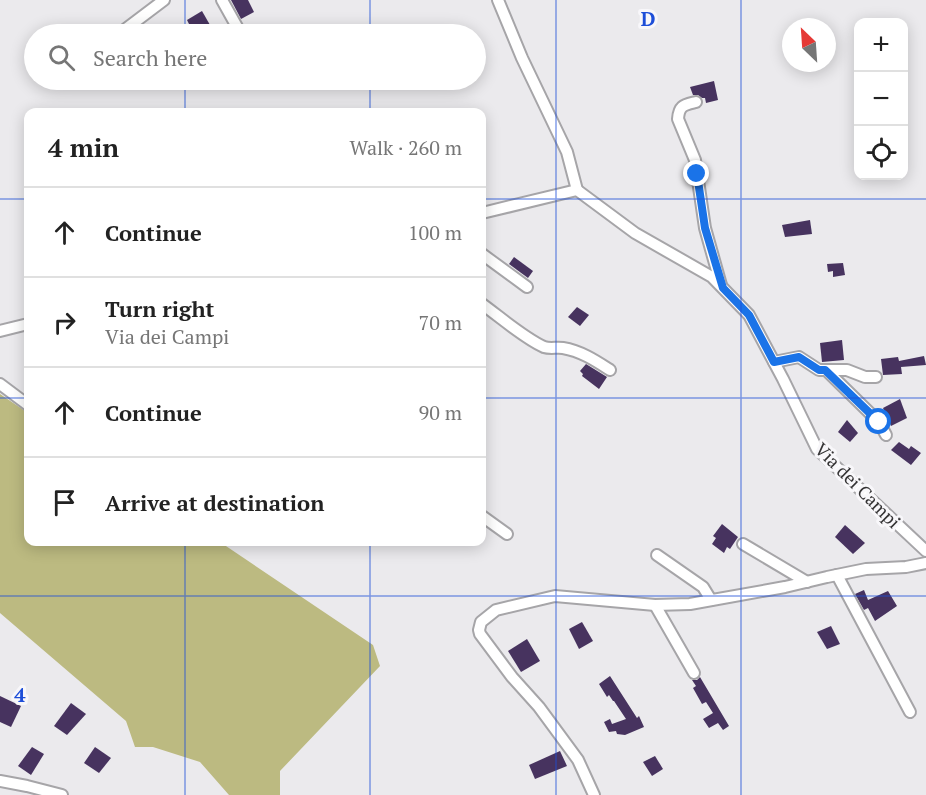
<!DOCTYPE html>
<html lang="en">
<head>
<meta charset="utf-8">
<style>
  :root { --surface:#fff; --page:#f2f2f2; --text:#222; --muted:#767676; --line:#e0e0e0 }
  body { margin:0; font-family:"PT Serif",serif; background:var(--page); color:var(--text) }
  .controls { position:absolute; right:18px; top:18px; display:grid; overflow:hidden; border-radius:12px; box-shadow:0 3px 15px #0003 }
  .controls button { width:54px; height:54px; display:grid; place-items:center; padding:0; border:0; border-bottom:2px solid var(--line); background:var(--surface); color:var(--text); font:30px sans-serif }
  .compass { position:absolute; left:782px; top:18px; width:54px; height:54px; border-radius:50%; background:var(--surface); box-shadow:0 3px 15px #0003; rotate:335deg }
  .stop { position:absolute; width:18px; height:18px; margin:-14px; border:4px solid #1a73e8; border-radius:50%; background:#fff }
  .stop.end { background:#1a73e8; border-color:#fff; box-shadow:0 2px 6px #0008 }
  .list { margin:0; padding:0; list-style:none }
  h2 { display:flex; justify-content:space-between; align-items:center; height:78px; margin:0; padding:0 24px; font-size:26px }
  h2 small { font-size:20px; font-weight:400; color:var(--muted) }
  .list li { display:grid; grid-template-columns:39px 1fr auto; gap:18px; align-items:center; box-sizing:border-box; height:90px; padding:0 24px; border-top:2px solid var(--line) }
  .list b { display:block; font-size:22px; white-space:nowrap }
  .list p { margin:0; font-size:20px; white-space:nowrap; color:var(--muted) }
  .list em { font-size:20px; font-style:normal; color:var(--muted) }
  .icon { flex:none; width:33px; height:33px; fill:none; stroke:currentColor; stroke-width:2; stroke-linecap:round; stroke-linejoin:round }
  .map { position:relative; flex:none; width:926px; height:795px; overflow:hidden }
  .search { position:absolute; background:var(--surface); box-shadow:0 3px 15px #0003; left:24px; top:24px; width:462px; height:66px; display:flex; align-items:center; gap:15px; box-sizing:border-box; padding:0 21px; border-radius:33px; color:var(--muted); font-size:22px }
  .panel { position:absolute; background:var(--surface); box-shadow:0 3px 15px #0003; left:24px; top:108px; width:462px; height:438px; border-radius:12px }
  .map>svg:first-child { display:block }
  .forest { fill:#bcba81 }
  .building { fill:#47335f }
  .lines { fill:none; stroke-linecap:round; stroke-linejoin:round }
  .minor-casing { stroke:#a6a5a8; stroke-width:14 }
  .minor { stroke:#fff; stroke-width:10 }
  .route { stroke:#1a73e8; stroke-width:8 }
  .grid { fill:none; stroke:#1d4ed8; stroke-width:1.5; stroke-opacity:0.55 }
  .labels { text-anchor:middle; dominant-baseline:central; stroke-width:6; stroke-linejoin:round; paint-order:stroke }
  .street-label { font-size:18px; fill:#343334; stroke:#f8f7fa }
  .grid-label { font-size:20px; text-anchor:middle; font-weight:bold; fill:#1d4ed8; stroke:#f8f7fa; stroke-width:6; stroke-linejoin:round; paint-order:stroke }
</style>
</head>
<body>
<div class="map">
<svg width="926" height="795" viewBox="0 0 926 795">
  <rect width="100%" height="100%" fill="#ebeaed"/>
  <!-- forest -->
  <polygon class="forest" points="0,394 28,413 28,542 220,542 373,645 380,666 280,771 280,795 229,795 200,762 153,747 135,747 126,721 0,613"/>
  <!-- building -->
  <g class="building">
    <polygon points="231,0 248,0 254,12 241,19"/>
    <polygon points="202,11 214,32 210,34 194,34 187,20"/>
    <polygon points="714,81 718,100 706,103 705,98 702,98 698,95 693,95 690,87"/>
    <polygon points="810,220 812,234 785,237 782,225"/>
    <polygon points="514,257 533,271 528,278 509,264"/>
    <polygon points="843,263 845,275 833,277 833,271 828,272 827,264"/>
    <polygon points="577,307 589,315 580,326 568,317"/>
    <polygon points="842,340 844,360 822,362 820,343"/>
    <polygon points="924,356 926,365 901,367 902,374 883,375 881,359 898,357 899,361"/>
    <polygon points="586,364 607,377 599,389 582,376 583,374 580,371"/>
    <polygon points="900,399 907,418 891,426 883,408"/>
    <polygon points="847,420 858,433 850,442 838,432"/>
    <polygon points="899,442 909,449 911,446 921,453 911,465 891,450"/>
    <polygon points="722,524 738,537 730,549 727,547 724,553 712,544 716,538 713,536"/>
    <polygon points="845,525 865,543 853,554 835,537"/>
    <polygon points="864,590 868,600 888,591 897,606 875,621 868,608 864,610 855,594"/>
    <polygon points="582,622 593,641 579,649 569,629"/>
    <polygon points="831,626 840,644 827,649 817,632"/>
    <polygon points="527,639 540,661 521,672 508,651"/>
    <polygon points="610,676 637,718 639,716 644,727 625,735 617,734 616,731 609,732 604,722 610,719 612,724 626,719 614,701 613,701 609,695 607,697 599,684"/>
    <polygon points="700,677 729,726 723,730 718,723 709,728 703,719 713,713 706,702 702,704 693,688 696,686 692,680 697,680"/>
    <polygon points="0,696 21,706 11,727 0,722"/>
    <polygon points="71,703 86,714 67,735 54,726"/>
    <polygon points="32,747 44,754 31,775 18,766"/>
    <polygon points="95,747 111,758 99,773 84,763"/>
    <polygon points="560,751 567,766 535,779 529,765"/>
    <polygon points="655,756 663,769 652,776 643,762"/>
  </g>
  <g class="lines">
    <!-- minor casing -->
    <g class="minor-casing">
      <g id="minor">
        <polyline points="222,0 241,34"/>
        <polyline points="498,0 522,58 567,152 577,190"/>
        <polyline points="119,34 164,0"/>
        <path d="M696 102C684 105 679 105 678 119L695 160 705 228 721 285"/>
        <polyline points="577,190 635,233 712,277 749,315 783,379 817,449 926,551"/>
        <polyline points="482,213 577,190"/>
        <polyline points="482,254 527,287"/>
        <path d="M482 304C500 317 524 338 544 347 550 349 557 347 563 348 581 351 596 361 610 370"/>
        <polyline points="0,331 28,324"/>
        <polyline points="774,362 799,357 819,370 847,370 865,377 876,377"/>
        <polyline points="826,370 879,422 886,435"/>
        <polyline points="0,384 28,405"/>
        <polyline points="482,516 507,534"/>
        <polyline points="743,544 807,582"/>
        <polyline points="657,555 703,587 711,600"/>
        <polyline points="837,575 910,712"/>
        <polyline points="655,605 694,673"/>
        <polyline points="0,781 27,786 62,795"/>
        <polyline points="594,795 578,760 539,707 512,677 480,634 479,630 481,622 496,610 555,596 655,605 690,604 785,587 827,577 866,569 906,567 926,563"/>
      </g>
    </g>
    <!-- minor -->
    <use href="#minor" class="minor"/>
  </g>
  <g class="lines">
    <!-- route -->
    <polyline class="route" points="697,174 705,228 723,288 749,315 774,362 799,357 819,370 825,370 879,422"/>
  </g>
  <!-- grid -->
  <path class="grid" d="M185 0V34M370 0V34M556 0V795M741 0V795M185 80V112M370 80V112M0 199H28M482 199H926M0 398H28M482 398H926M185 542V795M370 542V795M0 596H926"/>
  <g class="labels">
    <!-- street labels -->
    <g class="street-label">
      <text transform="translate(858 485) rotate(45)">Via dei Campi</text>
    </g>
  </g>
  <g class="grid-label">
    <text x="648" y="26">D</text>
    <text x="20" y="702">4</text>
  </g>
</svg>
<div class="controls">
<button>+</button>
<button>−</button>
<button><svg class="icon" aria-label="locate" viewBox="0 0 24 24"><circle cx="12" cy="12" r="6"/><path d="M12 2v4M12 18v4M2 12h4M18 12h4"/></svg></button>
</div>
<svg class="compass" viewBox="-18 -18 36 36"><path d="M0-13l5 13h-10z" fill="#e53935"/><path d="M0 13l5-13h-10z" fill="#767676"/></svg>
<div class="stop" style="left:879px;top:422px"></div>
<div class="stop end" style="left:697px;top:174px"></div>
<div class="search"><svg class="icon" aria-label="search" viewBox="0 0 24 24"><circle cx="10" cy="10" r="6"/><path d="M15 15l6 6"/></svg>Search here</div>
<section class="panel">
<h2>4 min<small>Walk · 260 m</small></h2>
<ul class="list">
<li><svg class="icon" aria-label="ahead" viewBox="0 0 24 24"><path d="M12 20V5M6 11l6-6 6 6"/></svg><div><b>Continue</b></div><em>100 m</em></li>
<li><svg class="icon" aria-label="right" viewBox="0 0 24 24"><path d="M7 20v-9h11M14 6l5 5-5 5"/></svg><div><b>Turn right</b><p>Via dei Campi</p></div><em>70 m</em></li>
<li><svg class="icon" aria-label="ahead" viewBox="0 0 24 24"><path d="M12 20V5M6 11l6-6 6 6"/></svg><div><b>Continue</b></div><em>90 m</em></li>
<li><svg class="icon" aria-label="arrive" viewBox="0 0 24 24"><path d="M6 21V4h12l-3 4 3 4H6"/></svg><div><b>Arrive at destination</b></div></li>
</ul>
</section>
</div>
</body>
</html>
